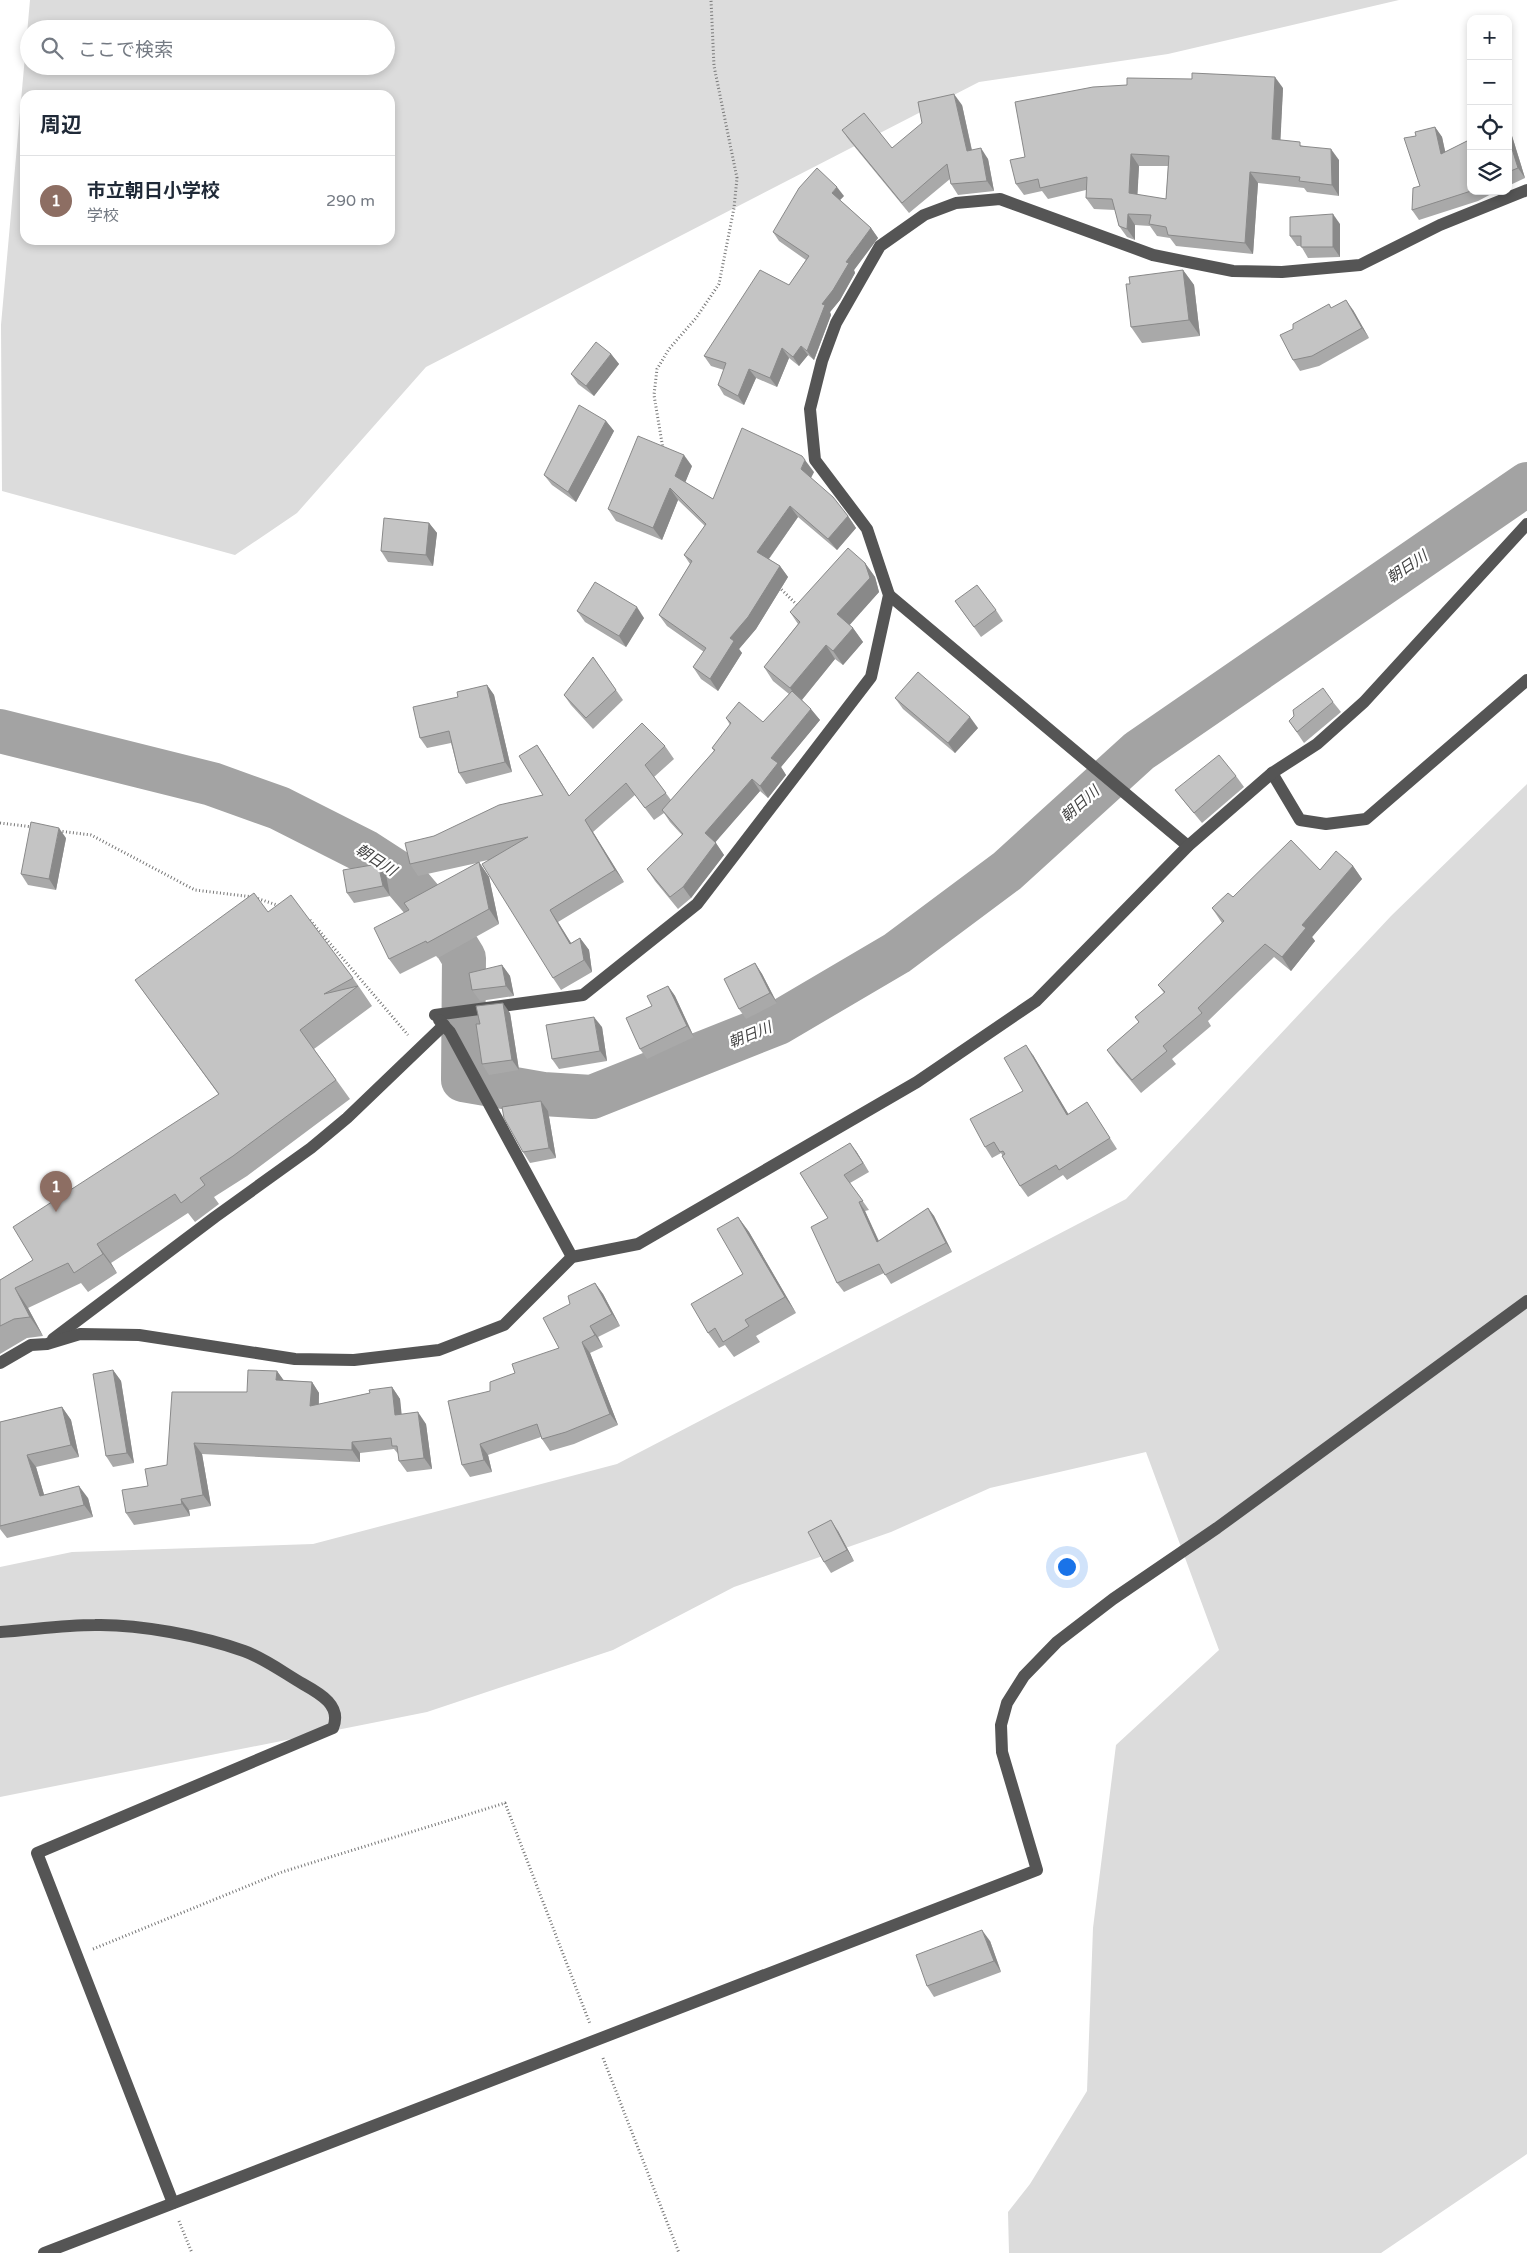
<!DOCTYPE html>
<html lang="ja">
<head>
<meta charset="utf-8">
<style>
  :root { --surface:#fff; --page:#f6f6f7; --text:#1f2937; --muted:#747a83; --line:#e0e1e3; --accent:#000 }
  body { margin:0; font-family:"Varela Round","Noto Sans JP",sans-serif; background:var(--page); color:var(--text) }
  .controls { position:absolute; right:15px; top:15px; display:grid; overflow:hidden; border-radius:10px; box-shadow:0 2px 8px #0003 }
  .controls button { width:45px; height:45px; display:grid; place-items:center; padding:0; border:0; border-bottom:1px solid var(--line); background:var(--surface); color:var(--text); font:25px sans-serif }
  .you { position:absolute; left:1066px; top:1566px; width:18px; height:18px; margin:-12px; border:4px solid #fff; border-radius:50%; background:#1a73e8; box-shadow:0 0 0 8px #1a73e833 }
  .badge { display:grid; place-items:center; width:32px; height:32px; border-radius:50%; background:var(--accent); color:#fff; font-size:16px; font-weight:700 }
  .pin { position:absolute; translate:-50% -41px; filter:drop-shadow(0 1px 2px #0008) }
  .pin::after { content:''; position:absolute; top:26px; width:18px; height:15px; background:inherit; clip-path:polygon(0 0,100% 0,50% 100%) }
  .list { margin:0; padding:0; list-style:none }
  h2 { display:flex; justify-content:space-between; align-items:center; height:65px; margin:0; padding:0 20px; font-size:21px }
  h2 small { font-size:16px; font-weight:400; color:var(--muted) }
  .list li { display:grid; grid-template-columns:32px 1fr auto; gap:15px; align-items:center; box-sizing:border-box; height:90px; padding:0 20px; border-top:1px solid var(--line) }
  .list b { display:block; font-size:19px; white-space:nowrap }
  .list p { margin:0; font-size:16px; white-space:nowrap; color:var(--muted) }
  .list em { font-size:16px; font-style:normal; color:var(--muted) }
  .icon { flex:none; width:28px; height:28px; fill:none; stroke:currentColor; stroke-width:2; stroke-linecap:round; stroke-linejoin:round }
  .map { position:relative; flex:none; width:1527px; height:2253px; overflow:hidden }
  .search { position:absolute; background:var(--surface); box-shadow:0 2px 8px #0003; left:20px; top:20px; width:375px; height:55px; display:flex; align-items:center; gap:12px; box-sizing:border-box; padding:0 18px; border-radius:28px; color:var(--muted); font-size:19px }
  .panel { position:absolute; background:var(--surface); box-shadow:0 2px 8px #0003; left:20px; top:90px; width:375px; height:155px; border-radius:15px }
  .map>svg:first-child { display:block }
  .green { fill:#dcdcdc; fill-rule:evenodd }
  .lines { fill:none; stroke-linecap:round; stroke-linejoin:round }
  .river { stroke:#a3a3a3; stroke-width:44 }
  .path { stroke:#777; stroke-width:3; stroke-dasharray:1 2.5; stroke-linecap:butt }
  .minor { stroke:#555; stroke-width:12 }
  .wall { fill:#a9a9a9; fill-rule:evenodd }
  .shaded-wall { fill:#898989 }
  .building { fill:#c4c4c4; stroke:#898989; fill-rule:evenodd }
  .labels { text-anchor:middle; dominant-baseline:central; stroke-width:4.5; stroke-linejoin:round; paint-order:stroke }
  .water-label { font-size:15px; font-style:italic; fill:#444; stroke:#fff }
</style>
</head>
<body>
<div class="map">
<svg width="1527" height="2253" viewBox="0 0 1527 2253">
  <rect width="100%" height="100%" fill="#fff"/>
  <!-- green -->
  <g class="green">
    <path d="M30 0H1399L1168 54 979 82 426 367 297 513 235 555 2 491 1 325ZM29 29H386V66H29ZM25 95H390V240H25Z"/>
    <polygon points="1527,784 1527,2154 1381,2253 1009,2253 1008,2212 1030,2184 1087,2091 1093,1928 1116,1745 1219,1650 1146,1452 990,1488 891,1532 734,1587 613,1650 427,1712 0,1797 0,1567 72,1552 313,1544 617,1464 1126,1199 1391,916"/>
  </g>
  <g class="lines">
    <!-- river -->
    <polyline class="river" points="0,731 212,784 279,808 366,852 400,874 445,927 464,958 463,1080 543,1094 592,1097 778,1023 897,953 1007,871 1139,751 1527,484"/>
    <!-- path -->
    <g class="path">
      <polyline points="663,449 654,395 657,369 669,349 696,318 719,284 734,208 737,178 714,66 711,0"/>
      <polyline points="779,587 799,607"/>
      <polyline points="0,823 33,827"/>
      <polyline points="59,831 91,835 195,890 253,897 280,906"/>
      <polyline points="310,920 408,1035"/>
      <polyline points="93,1949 282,1872 505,1803 590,2024"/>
      <polyline points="603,2058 679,2253"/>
      <polyline points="179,2221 192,2253"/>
    </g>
    <!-- minor -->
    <g class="minor">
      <polyline points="889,595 1188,846"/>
      <polyline points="1272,773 1300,820 1326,824 1366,819 1527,680"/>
      <polyline points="435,1015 583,995 697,904 871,677 889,595 867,529 815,460 810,409 822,361 836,323 880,246 924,215 956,203 1000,199 1153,255 1233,271 1282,272 1360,265 1440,225 1527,190"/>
      <polyline points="439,1020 450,1032 572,1257"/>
      <polyline points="53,1339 215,1217 311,1148 347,1118 444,1025"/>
      <polyline points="0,1363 31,1345 47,1344 80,1334 139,1335 295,1359 354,1360 439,1350 504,1325 572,1257 638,1244 917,1082 1036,1001 1188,846 1272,773 1317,744 1364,702 1527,524"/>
      <path d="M0 1632C31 1630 63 1625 95 1625 139 1624 202 1636 244 1651 264 1658 284 1673 303 1684 321 1694 342 1706 333 1728L37 1853 173 2203"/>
      <polyline points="44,2253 1037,1870 1002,1752 1001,1725 1007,1703 1024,1676 1057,1642 1113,1599 1217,1528 1527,1301"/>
    </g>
  </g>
  <!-- wall -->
  <g class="wall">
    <path d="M1127 85 1283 88 1280 140 1303 146 1339 160V196L1307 192 1304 188 1258 183 1253 254 1176 246 1170 238 1157 236 1150 226 1135 225V240L1127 237 1119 226 1115 210 1094 209 1086 198V190L1048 199 1042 191 1024 195 1016 184 1025 157ZM1139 166H1168L1166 199 1137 195Z"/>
    <polygon points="962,105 972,150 988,159 994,191 958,195 951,184 950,179 909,213 849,140 842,130 892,148"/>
    <polygon points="1435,127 1442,137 1445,152 1471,139 1471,191 1497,191 1478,201 1419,220 1412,210 1420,186 1416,136"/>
    <polygon points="1508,130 1512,136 1525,178 1508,186"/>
    <polygon points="844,196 840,200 871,228 878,238 854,270 855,273 840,300 830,312 831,315 814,360 808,355 799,366 789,358 777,387 756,378 744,405 724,395 718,385 724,370 711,366 704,356 789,285 806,260 779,241 773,232"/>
    <polygon points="1340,224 1340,257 1308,258 1301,246 1297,246 1290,236"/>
    <polygon points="1183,270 1194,285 1200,336 1142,343 1131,327 1130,284"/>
    <polygon points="1331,308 1353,310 1369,338 1319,366 1300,371 1293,360 1293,329"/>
    <polygon points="611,354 619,364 594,396 578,384 571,374"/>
    <polygon points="606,421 614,431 576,502 552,485 544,475"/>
    <polygon points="692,466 685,482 713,499 814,472 811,478 848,516 856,528 837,550 798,517 769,559 780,566 788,577 756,629 739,649 742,653 718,691 701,679 693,667 704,652 667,626 659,615 690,564 684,555 705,526 678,500 662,540 616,521 608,509"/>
    <polygon points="429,523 437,533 433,566 388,562 381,551"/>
    <polygon points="865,563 875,577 879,592 849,625 853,628 863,642 843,665 835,659 802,700 820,720 781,767 786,775 768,798 760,791 715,842 724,855 691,898 678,909 655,881 647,869 682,835 670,822 664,813 654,820 635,795 593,832 624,882 558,922 571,943 580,938 589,950 592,972 561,990 553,978 488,860 479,862 489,877 499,924 438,958 436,956 400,974 389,959 409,910 477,863 418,876 410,864 434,836 543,795 537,745 569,796 665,746 674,759 654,777 671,800 714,751 712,748 730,725 726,718 763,722 789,694 773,681 764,667 798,624 790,612"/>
    <polygon points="955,601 996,610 1003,621 981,637"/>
    <polygon points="577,611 644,618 626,647 585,622"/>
    <polygon points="593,657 623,700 593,729 571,705 564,695"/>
    <polygon points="487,685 494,695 512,772 466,784 459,773 451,743 427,748 420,738 458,697"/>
    <polygon points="895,698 978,728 955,753 903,709"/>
    <polygon points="1333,702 1341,712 1304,743 1289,721"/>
    <polygon points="1236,776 1244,787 1202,823 1183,800 1175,790"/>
    <polygon points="66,838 56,890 28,885 21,874"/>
    <polygon points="378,864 386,874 390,896 354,903 347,893"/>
    <polygon points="1353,866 1362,879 1312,937 1315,941 1291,971 1274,957 1208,1021 1211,1026 1172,1059 1176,1064 1141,1093 1116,1063 1107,1050 1139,1022 1135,1017 1164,993 1158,985 1222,923 1212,908 1233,897 1320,870"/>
    <polygon points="268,912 353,978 372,1006 314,1049 350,1099 247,1176 214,1197 219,1204 195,1222 188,1213 111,1263 117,1273 88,1292 81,1283 28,1308 43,1336 27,1338 0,1354 0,1280 33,1260 219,1095 135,980"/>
    <polygon points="755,963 762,974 777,1003 746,1019 739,1009"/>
    <polygon points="502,965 510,976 514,996 480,1001 472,990"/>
    <polygon points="668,986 675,996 694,1037 647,1059 640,1049 652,1006"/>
    <polygon points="510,1013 519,1070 489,1075 482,1064 480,1024"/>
    <polygon points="602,1027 607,1061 559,1069 552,1059"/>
    <polygon points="1033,1055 1068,1114 1094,1113 1117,1149 1067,1180 1063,1175 1028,1197 1020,1186 1001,1153 992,1158 985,1147 1023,1091"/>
    <polygon points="548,1111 556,1158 530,1163 523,1152"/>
    <polygon points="856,1151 869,1172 850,1183 869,1210 865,1211 879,1241 928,1208 934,1216 952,1252 891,1284 884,1273 844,1292 837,1283 828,1218 800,1173"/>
    <polygon points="738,1217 749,1232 796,1313 756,1336 760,1342 734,1357 725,1345 719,1348 708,1333 743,1274"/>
    <polygon points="595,1283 603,1294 620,1326 598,1337 603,1347 590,1353 618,1425 574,1444 550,1451 542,1439 541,1437 488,1455 492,1472 470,1477 462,1465 490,1391 515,1373 559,1348 570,1304"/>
    <polygon points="113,1370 121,1381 134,1463 113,1467 106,1456"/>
    <polygon points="277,1371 283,1380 312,1382 319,1393 319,1404 370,1393 392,1387 400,1399 401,1414 426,1424 432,1469 407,1472 399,1461 399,1455 394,1449 360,1453 360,1462 202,1454 211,1506 189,1510 190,1516 134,1525 126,1513 148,1486 167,1465 247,1392"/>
    <polygon points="62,1407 71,1420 79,1457 36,1467 44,1495 88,1498 93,1517 7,1538 0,1529 0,1422"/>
    <polygon points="838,1531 854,1561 831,1573 824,1562"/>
    <polygon points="990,1941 1001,1972 934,1997 927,1986"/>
  </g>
  <!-- shaded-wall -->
  <g class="shaded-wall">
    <polygon points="1275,77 1283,88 1280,150 1272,139"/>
    <polygon points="954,94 962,105 974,161 967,151"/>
    <polygon points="1435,127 1442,137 1448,164 1441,154"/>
    <polygon points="1508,130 1512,136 1525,178 1518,168 1508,136"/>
    <polygon points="981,148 988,159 994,191 987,181"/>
    <polygon points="1331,149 1339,160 1339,196 1332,185"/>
    <polygon points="1131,154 1139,166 1137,204 1129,193"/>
    <polygon points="1250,172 1258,183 1253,254 1245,243"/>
    <polygon points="837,187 844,196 838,202 832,193"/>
    <polygon points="1128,214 1135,225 1135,240 1127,229"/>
    <polygon points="1333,214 1340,224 1340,257 1333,247"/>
    <polygon points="871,228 878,238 854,270 855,273 840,300 830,312 831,315 814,360 807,351 822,304 846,262"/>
    <polygon points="1183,270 1194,285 1200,336 1189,320"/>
    <polygon points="1346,300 1353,310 1369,338 1362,328"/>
    <polygon points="801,346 808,355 799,366 793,357"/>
    <polygon points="782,348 789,358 777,387 770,378"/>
    <polygon points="611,354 619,364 594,396 586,386"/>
    <polygon points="749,369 756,378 744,405 738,396"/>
    <polygon points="606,421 614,431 576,502 568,492"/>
    <polygon points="684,455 692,466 683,488 675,476"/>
    <polygon points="805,460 814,472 809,481 801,469"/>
    <polygon points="670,488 678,500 662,540 653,528"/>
    <polygon points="790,506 798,517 765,564 757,552"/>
    <polygon points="848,516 856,528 837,550 828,539"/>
    <polygon points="429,523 437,533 433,566 426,555"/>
    <polygon points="865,563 875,577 879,592 847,628 837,614"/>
    <polygon points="780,566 788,577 756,629 739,649 742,653 718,691 710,679 730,638"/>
    <polygon points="637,607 644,618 626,647 619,636"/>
    <polygon points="853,628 863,642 843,665 833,651"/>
    <polygon points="826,645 835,659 800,702 790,688"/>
    <polygon points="487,685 494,695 512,772 505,762"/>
    <polygon points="811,709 820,720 781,767 786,775 768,798 760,786 771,758"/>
    <polygon points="970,717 978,728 955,753 948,743"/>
    <polygon points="537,745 545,757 577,808 569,796"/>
    <polygon points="752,779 760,791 713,845 705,833"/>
    <polygon points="585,820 593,832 624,882 615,870"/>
    <polygon points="59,828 66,838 56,890 49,879"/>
    <polygon points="716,843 724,855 691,898 683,887"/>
    <polygon points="479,862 489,877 499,924 489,909"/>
    <polygon points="378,864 386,874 390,896 383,886"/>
    <polygon points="1353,866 1362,879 1312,937 1315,941 1291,971 1282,957 1302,925"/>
    <polygon points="550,910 558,922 579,956 570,944"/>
    <polygon points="580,938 589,950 592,972 584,960"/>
    <polygon points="755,963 762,974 777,1003 770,993"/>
    <polygon points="502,965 510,976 514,996 506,986"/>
    <polygon points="668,986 675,996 694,1037 687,1026"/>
    <polygon points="503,1003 510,1013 519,1070 512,1060"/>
    <polygon points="594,1017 602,1027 607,1061 600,1051"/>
    <polygon points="1026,1045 1033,1055 1075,1125 1067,1115"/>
    <polygon points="541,1101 548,1111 556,1158 549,1148"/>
    <polygon points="850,1143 856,1151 869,1172 863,1163"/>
    <polygon points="859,1202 865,1211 883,1251 877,1242"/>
    <polygon points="928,1208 934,1216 952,1252 946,1243"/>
    <polygon points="738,1217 749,1232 796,1313 785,1297"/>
    <polygon points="97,1244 111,1263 117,1273 103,1254"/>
    <polygon points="595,1283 603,1294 620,1326 612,1314"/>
    <polygon points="15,1288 28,1308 43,1336 30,1317"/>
    <polygon points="590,1326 598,1337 603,1347 595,1335"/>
    <polygon points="582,1342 590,1353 618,1425 610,1414"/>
    <polygon points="113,1370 121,1381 134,1463 127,1453"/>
    <polygon points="277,1371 285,1382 276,1380"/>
    <polygon points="312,1382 319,1393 318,1417 310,1406"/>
    <polygon points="392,1387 400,1399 403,1426 395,1415"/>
    <polygon points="62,1407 71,1420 79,1457 71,1445"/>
    <polygon points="418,1412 426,1424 432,1469 424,1458"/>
    <polygon points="352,1442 360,1453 360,1462 352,1450"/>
    <polygon points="194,1443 202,1454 211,1506 203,1495"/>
    <polygon points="480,1444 488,1455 492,1472 484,1460"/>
    <polygon points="27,1455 36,1467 48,1508 40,1496"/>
    <polygon points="79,1486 88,1498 93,1517 84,1505"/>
    <polygon points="181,1499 189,1510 190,1516 182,1504"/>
    <polygon points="831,1520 838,1531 854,1561 847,1550"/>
    <polygon points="982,1930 990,1941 1001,1972 994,1961"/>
  </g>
  <!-- building -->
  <g class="building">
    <path d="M1192 73 1275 77 1272 139 1300 142V146L1331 149 1332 185 1299 181 1300 177 1250 172 1245 243 1168 235 1166 227 1149 224 1151 215 1128 214 1127 229 1119 226 1112 199 1086 198 1087 177 1040 188 1038 179 1016 184 1010 160 1025 157 1015 102 1093 87 1127 85V78L1192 79ZM1131 154 1169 156 1166 199 1129 193Z"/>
    <polygon points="954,94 967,151 981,148 987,181 951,184 947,164 902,203 842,130 864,113 892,148 922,123 918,102"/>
    <polygon points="1435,127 1441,154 1471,139 1471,191 1412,210 1413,188 1420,186 1404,138 1416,136 1415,132"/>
    <polygon points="1508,136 1518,168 1508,172"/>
    <polygon points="817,168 837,187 832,193 871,228 846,262 849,263 833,290 822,304 825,305 807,351 801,346 793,357 782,348 770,378 749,369 738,396 718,385 726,363 704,356 760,270 789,285 809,256 773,232 799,188"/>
    <polygon points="1333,214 1333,247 1301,247 1301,236 1290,236 1290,217"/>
    <polygon points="1183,270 1189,320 1131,327 1126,284 1130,284 1129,277"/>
    <polygon points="1346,300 1362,328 1312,356 1293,360 1280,335 1293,329 1293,324 1329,304 1331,308"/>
    <polygon points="596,342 611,354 586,386 571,374"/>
    <polygon points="579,405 606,421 568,492 544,475"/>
    <polygon points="742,428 802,456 805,460 801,469 833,497 848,516 828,539 790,506 757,552 780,566 748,617 730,638 734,641 710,679 693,667 706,648 659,615 692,561 684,555 706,524 670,488 653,528 608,509 638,436 684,455 675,476 713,499"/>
    <polygon points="384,518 429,523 426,555 381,551"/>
    <polygon points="848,548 865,563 870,578 837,614 853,628 833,651 826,645 790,688 764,667 800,622 790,612"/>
    <polygon points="595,582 637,607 619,636 577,611"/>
    <polygon points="977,585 996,610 974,627 955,601"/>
    <polygon points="593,657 616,690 586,718 564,695"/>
    <polygon points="918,672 970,717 948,743 895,698"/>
    <polygon points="487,685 505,762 459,773 449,731 420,738 413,707 458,697 457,692"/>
    <polygon points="1323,688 1333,702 1297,732 1289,721 1294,716 1293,710"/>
    <polygon points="792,691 811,709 771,758 778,763 760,786 752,779 705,833 716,843 683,887 670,897 647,869 683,834 662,810 715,750 712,748 731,723 726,718 739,702 763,722"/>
    <polygon points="642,723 665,746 645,765 666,793 645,808 626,783 585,820 615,870 550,910 570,944 580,938 584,960 553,978 482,864 528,837 410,864 405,843 434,836 499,805 543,795 519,756 537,745 569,796"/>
    <polygon points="1219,755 1236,776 1194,813 1175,790"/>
    <polygon points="31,822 59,828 49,879 21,874"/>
    <polygon points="1291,840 1320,870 1336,851 1353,866 1302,925 1306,928 1282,957 1265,944 1198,1008 1202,1013 1163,1046 1167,1051 1132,1080 1107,1050 1139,1022 1135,1017 1165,992 1158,985 1224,921 1212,908 1228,893 1233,897"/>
    <polygon points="479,862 489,909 427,943 426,941 389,959 374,928 409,910 404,903"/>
    <polygon points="378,864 383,886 347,893 343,870"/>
    <polygon points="254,893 268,912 291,895 353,978 324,994 358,986 300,1030 336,1080 233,1156 200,1178 205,1185 181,1203 175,1194 97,1244 103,1254 74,1273 68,1263 15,1288 30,1317 14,1319 0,1326 0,1280 33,1260 13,1227 219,1094 135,980"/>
    <polygon points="755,963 770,993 739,1009 724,979"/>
    <polygon points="502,965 506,986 472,990 469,973"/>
    <polygon points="668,986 687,1026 640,1049 626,1018 652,1006 647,996"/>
    <polygon points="503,1003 512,1060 482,1064 476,1024 480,1024 476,1006"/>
    <polygon points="594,1017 600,1051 552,1059 546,1025"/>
    <polygon points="1026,1045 1067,1115 1087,1102 1110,1138 1059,1170 1056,1165 1020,1186 1002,1156 1005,1154 1003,1151 1000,1152 994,1142 985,1147 970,1119 1023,1091 1004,1058"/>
    <polygon points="541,1101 549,1148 523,1152 504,1118 502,1107"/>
    <polygon points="850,1143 863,1163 844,1175 863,1201 859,1202 877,1242 928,1208 946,1243 885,1275 879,1264 837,1283 811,1227 828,1218 800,1173"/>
    <polygon points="738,1217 785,1297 745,1320 749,1326 723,1342 715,1328 708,1333 691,1304 743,1274 717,1229"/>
    <polygon points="595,1283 612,1314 590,1326 595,1335 582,1342 610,1414 566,1432 542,1439 537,1424 480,1444 484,1460 462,1465 448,1401 490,1391 490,1382 515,1373 512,1364 559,1348 543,1318 570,1304 568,1296"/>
    <polygon points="113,1370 127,1453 106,1456 93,1374"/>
    <polygon points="248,1370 277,1371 276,1380 312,1382 310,1406 370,1393 369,1390 392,1387 395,1415 418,1412 424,1458 399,1461 397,1446 392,1446 391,1438 352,1442 352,1450 194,1443 203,1495 181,1499 182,1504 126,1513 122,1490 148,1486 145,1469 167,1465 172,1392 247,1392"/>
    <polygon points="62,1407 71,1445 27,1455 40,1496 79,1486 84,1505 0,1526 0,1422"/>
    <polygon points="831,1520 847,1550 824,1562 808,1532"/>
    <polygon points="982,1930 994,1961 927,1986 916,1955"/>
  </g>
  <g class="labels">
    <!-- water labels -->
    <g class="water-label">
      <text transform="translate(1407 567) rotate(-34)">朝日川</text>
      <text transform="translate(1080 804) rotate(-42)">朝日川</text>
      <text transform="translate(376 860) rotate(33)">朝日川</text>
      <text transform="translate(750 1035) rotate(-22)">朝日川</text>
    </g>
  </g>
</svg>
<div class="controls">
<button>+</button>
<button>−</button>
<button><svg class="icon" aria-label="locate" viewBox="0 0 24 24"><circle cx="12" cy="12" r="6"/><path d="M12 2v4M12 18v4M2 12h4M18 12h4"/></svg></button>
<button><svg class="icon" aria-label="layers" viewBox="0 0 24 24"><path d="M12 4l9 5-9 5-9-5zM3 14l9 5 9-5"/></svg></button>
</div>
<div class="you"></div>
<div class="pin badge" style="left:56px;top:1212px;background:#8d6e63">1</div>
<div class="search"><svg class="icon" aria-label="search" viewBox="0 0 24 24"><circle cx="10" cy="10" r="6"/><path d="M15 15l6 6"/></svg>ここで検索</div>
<section class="panel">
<h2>周辺<small></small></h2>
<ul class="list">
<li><span class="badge" style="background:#8d6e63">1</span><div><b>市立朝日小学校</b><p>学校</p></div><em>290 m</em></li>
</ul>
</section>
</div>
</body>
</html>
